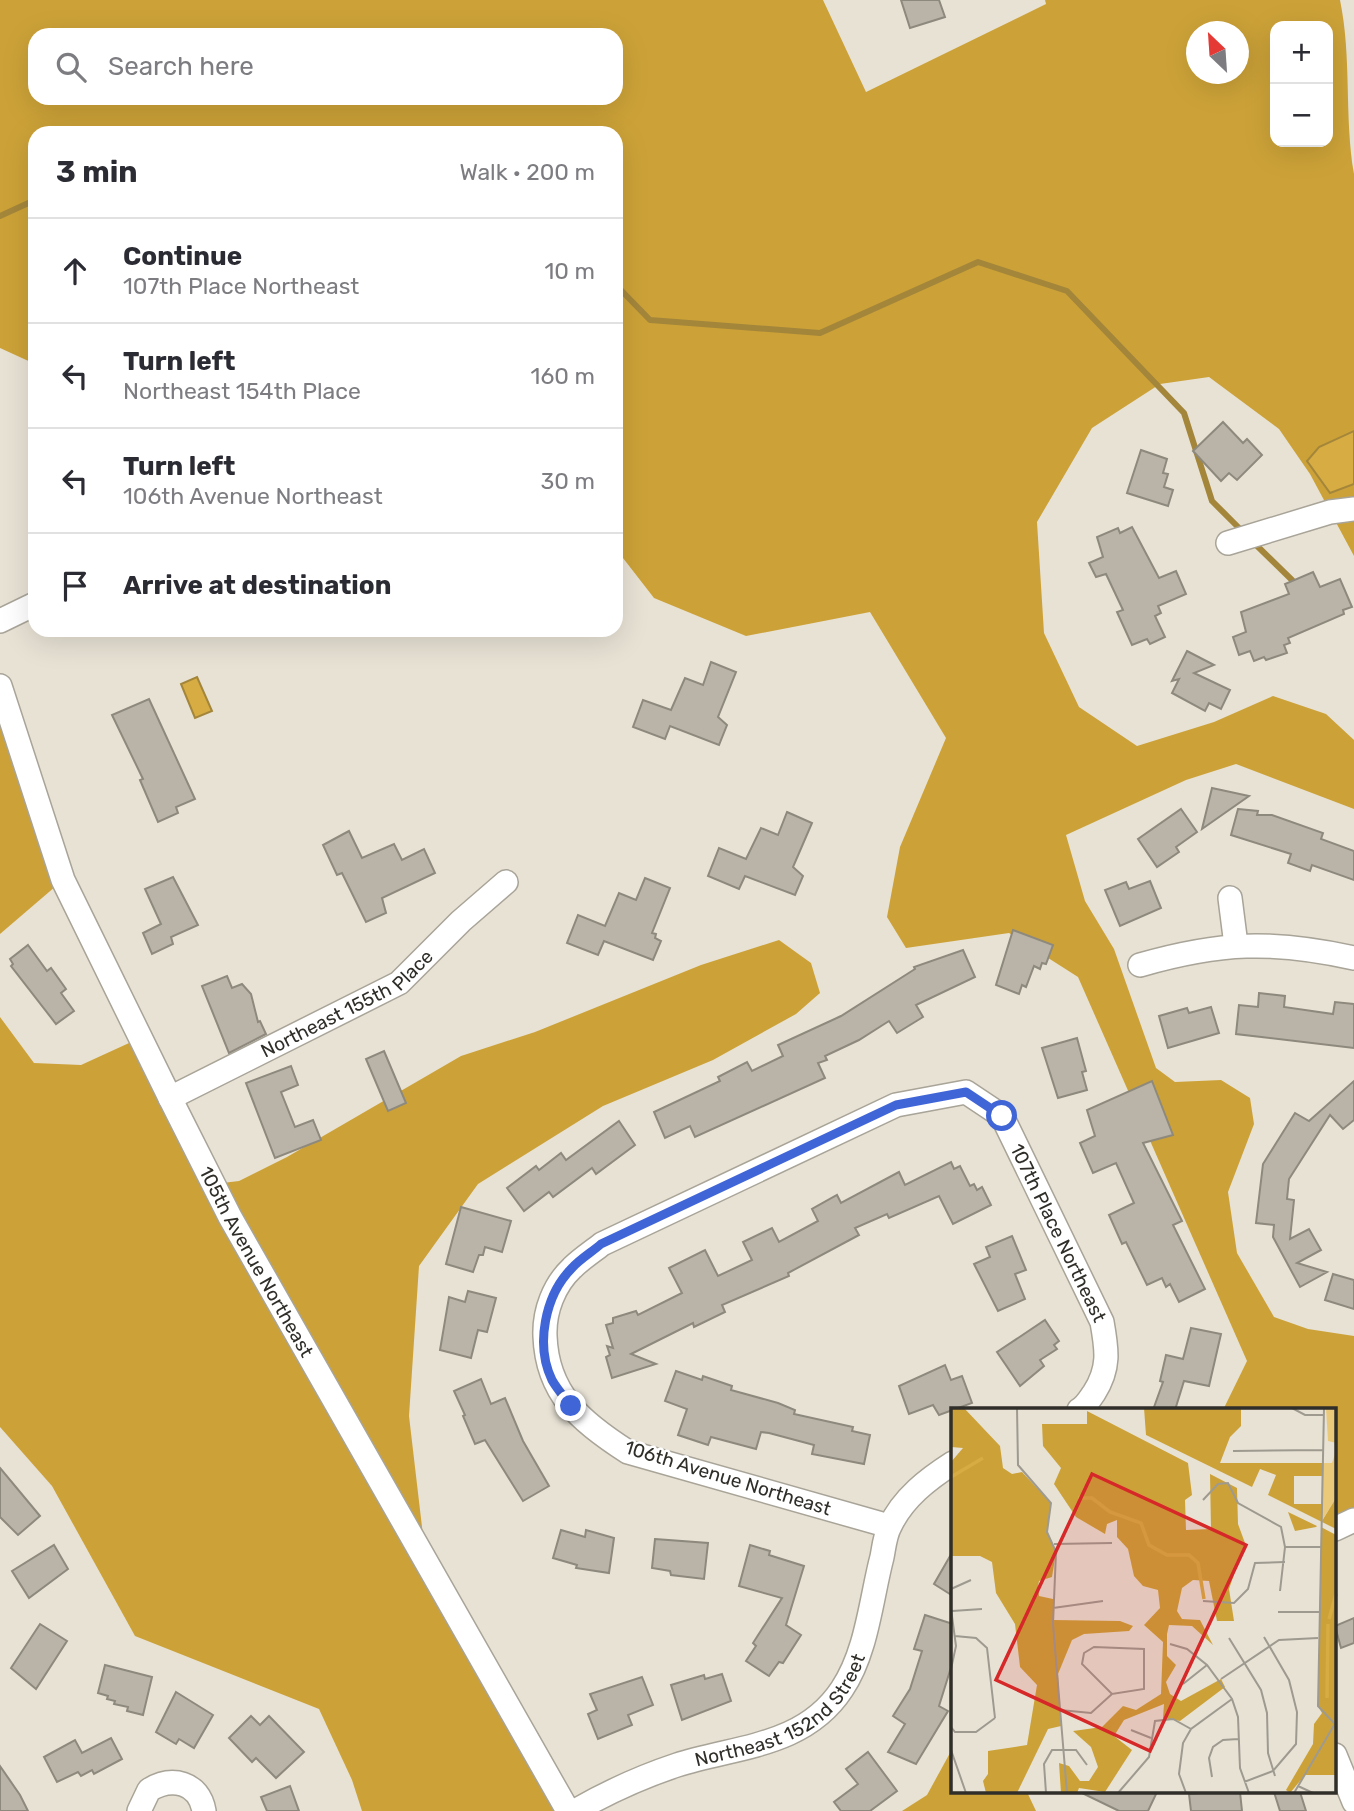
<!DOCTYPE html>
<html lang="en">
<head>
<meta charset="utf-8">
<style>
  :root { --surface:#fff; --page:#f2f2f3; --text:#2b2b33; --muted:#7c7c81; --line:#e1e1e2 }
  body { margin:0; font-family:Rubik,sans-serif; background:var(--page); color:var(--text) }
  .controls { position:absolute; right:21px; top:21px; display:grid; overflow:hidden; border-radius:14px; box-shadow:0 7px 28px #0002 }
  .controls button { width:63px; height:63px; display:grid; place-items:center; padding:0; border:0; border-bottom:2px solid var(--line); background:var(--surface); color:var(--text); font:35px sans-serif }
  .compass { position:absolute; left:1186px; top:21px; width:63px; height:63px; border-radius:50%; background:var(--surface); box-shadow:0 7px 28px #0002; rotate:335deg }
  .stop { position:absolute; width:21px; height:21px; margin:-16px; border:5px solid #4065d7; border-radius:50%; background:#fff }
  .stop.end { background:#4065d7; border-color:#fff; box-shadow:0 2px 7px #0008 }
  .list { margin:0; padding:0; list-style:none }
  h2 { display:flex; justify-content:space-between; align-items:center; height:91px; margin:0; padding:0 28px; font-size:30px }
  h2 small { font-size:23px; font-weight:400; color:var(--muted) }
  .list li { display:grid; grid-template-columns:46px 1fr auto; gap:21px; align-items:center; box-sizing:border-box; height:105px; padding:0 28px; border-top:2px solid var(--line) }
  .list b { display:block; font-size:26px; white-space:nowrap }
  .list p { margin:0; font-size:23px; white-space:nowrap; color:var(--muted) }
  .list em { font-size:23px; font-style:normal; color:var(--muted) }
  .icon { flex:none; width:38px; height:38px; fill:none; stroke:currentColor; stroke-width:2; stroke-linecap:round; stroke-linejoin:round }
  .map { position:relative; flex:none; width:1354px; height:1811px; overflow:hidden }
  .search { position:absolute; background:var(--surface); box-shadow:0 7px 28px #0002; left:28px; top:28px; width:595px; height:77px; display:flex; align-items:center; gap:18px; box-sizing:border-box; padding:0 24px; border-radius:21px; color:var(--muted); font-size:26px }
  .panel { position:absolute; background:var(--surface); box-shadow:0 7px 28px #0002; left:28px; top:126px; width:595px; height:511px; border-radius:21px }
  .map>svg:first-child { display:block }
  .forest { fill:#cca238; fill-rule:evenodd }
  .water { fill:#d6ac43; stroke:#a4863b; stroke-width:2 }
  .lines { fill:none; stroke-linecap:round; stroke-linejoin:round }
  .stream { stroke:#a4863b; stroke-width:6 }
  .building { fill:#bab4a8; stroke:#8e897d; stroke-width:2 }
  .minor-casing { stroke:#a9a498; stroke-width:26 }
  .minor { stroke:#fff; stroke-width:23 }
  .route { stroke:#4065d7; stroke-width:9 }
  .labels { text-anchor:middle; dominant-baseline:central; stroke-width:5; stroke-linejoin:round; paint-order:stroke }
  .street-label { font-size:19px; fill:#302e29; stroke:#fff }
  .inset-river { fill:none; stroke:#d6ac43; stroke-width:3.5 }
  .inset-road { fill:none; stroke:#9e9a90; stroke-width:2 }
  .view { fill:#d62828; fill-opacity:0.15; stroke:#d62828; stroke-width:3.5 }
  .inset-edge { fill:none; stroke:#302e29; stroke-width:3.5 }
</style>
</head>
<body>
<div class="map">
<svg width="1354" height="1811" viewBox="0 0 1354 1811">
  <rect width="100%" height="100%" fill="#e8e2d5"/>
  <!-- forest -->
  <g class="forest">
    <path d="M0 0H823L866 92 1046 4 1045 0H1340C1352 58 1344 116 1354 174V556L1310 474 1279 429 1209 377 1160 384 1092 428 1037 522 1044 633 1079 707 1137 746 1214 722 1273 696 1326 714 1354 740V809L1236 764 1186 780 1066 835 1085 901 1114 949 1156 1068 1175 1082 1221 1080 1250 1098 1254 1124 1228 1192 1237 1253 1274 1317 1308 1329 1354 1336V1520L1342 1525 1335 1509V1410H1223L1247 1361 1078 977 1009 933 906 948 887 917 900 847 946 738 870 612 746 636 654 598 616 549V133H35V364L0 348ZM1275 26H1328V142H1275ZM1196 32H1238V74H1196ZM35 35H616V98H35Z"/>
    <polygon points="0,686 63,880 0,934"/>
    <polygon points="779,940 811,963 820,993 796,1014 713,1060 603,1106 478,1184 419,1266 409,1416 426,1561 568,1811 362,1811 352,1780 319,1709 135,1636 52,1486 0,1427 0,1017 34,1063 81,1065 140,1038 214,1184 239,1181 287,1157 461,1056 535,1032 701,965"/>
    <polygon points="953,1738 953,1792 1027,1792 1036,1811 902,1811 927,1795 950,1753"/>
  </g>
  <!-- water -->
  <g class="water">
    <polygon points="1354,431 1354,484 1330,493 1307,461 1319,447"/>
    <polygon points="197,677 212,711 195,718 181,684"/>
  </g>
  <g class="lines">
    <!-- stream -->
    <g class="stream">
      <polyline points="0,216 35,200"/>
      <polyline points="616,285 650,320 820,333 978,262 1067,291 1184,413 1212,501 1244,533"/>
      <polyline points="1251,540 1292,580"/>
    </g>
  </g>
  <!-- building -->
  <g class="building">
    <polygon points="901,0 939,0 945,17 910,28"/>
    <polygon points="1223,422 1243,443 1247,439 1262,455 1237,480 1229,473 1221,481 1193,451"/>
    <polygon points="1141,450 1167,459 1163,473 1168,474 1164,487 1173,490 1168,506 1127,493"/>
    <polygon points="1132,527 1159,578 1176,571 1186,594 1158,606 1161,613 1155,616 1165,637 1150,644 1147,639 1132,645 1117,612 1123,610 1106,574 1096,577 1089,563 1103,557 1097,537 1118,528 1120,533"/>
    <polygon points="1313,572 1320,587 1340,579 1352,607 1343,610 1344,614 1288,638 1290,643 1284,645 1287,653 1266,660 1264,657 1254,661 1250,651 1239,655 1233,637 1246,632 1241,612 1289,594 1285,584"/>
    <polygon points="1187,651 1214,665 1194,673 1230,690 1221,709 1209,703 1205,711 1172,693 1179,679 1172,681"/>
    <polygon points="711,662 736,672 718,717 727,725 719,745 670,726 665,739 633,727 643,700 671,710 685,678 703,685"/>
    <polygon points="149,699 195,799 176,807 178,813 158,822 140,780 143,779 112,715"/>
    <polygon points="1212,788 1249,796 1202,829"/>
    <polygon points="1181,809 1197,832 1176,847 1179,852 1157,867 1138,839"/>
    <polygon points="1238,809 1258,811 1257,815 1272,815 1323,833 1321,839 1354,851 1354,880 1312,865 1310,871 1288,863 1291,854 1231,835"/>
    <polygon points="787,812 812,823 793,867 803,876 795,895 745,876 739,889 708,876 719,848 746,859 761,828 778,835"/>
    <polygon points="349,831 362,858 394,844 402,860 424,849 435,873 382,898 386,913 366,922 342,873 337,875 323,845"/>
    <polygon points="173,877 198,925 171,937 173,944 152,954 143,933 161,924 145,889"/>
    <polygon points="645,878 670,888 652,933 656,934 655,938 661,941 653,960 604,941 598,955 567,943 578,915 605,926 619,893 636,900"/>
    <polygon points="1150,881 1161,908 1120,926 1105,890 1126,882 1129,889"/>
    <polygon points="1013,930 1053,945 1046,964 1042,963 1040,969 1034,966 1026,987 1022,985 1019,994 996,985"/>
    <polygon points="28,945 47,971 51,968 66,989 61,993 74,1011 56,1024 11,966 13,964 10,959"/>
    <polygon points="963,950 975,977 916,1005 923,1017 897,1033 889,1021 859,1040 825,1056 827,1060 818,1063 825,1078 695,1137 690,1126 665,1138 654,1112 720,1081 718,1077 747,1062 752,1071 783,1056 778,1045 841,1016 915,969 914,967"/>
    <polygon points="227,976 232,988 242,984 251,994 258,1022 260,1021 266,1034 229,1053 202,986"/>
    <polygon points="1259,993 1285,996 1284,1007 1333,1014 1335,1002 1354,1004 1354,1048 1236,1034 1239,1005 1258,1007"/>
    <polygon points="1211,1007 1219,1033 1168,1048 1159,1016 1187,1008 1189,1013"/>
    <polygon points="1077,1038 1086,1071 1082,1072 1087,1090 1058,1098 1042,1048"/>
    <polygon points="384,1051 406,1103 388,1111 366,1059"/>
    <polygon points="291,1066 298,1085 281,1092 295,1127 313,1120 321,1140 275,1158 246,1083"/>
    <polygon points="1152,1081 1173,1135 1143,1143 1182,1221 1173,1225 1205,1289 1179,1302 1170,1284 1166,1287 1162,1278 1147,1285 1126,1242 1122,1244 1109,1215 1134,1203 1116,1163 1093,1173 1080,1143 1095,1136 1087,1110"/>
    <polygon points="1354,1081 1354,1120 1343,1129 1330,1115 1289,1179 1287,1199 1294,1200 1290,1239 1309,1229 1321,1250 1297,1263 1327,1272 1300,1287 1273,1237 1274,1225 1256,1223 1263,1164 1295,1113 1309,1121"/>
    <polygon points="619,1121 635,1145 596,1174 592,1168 553,1197 549,1192 524,1211 507,1188 536,1166 539,1170 561,1153 566,1160"/>
    <polygon points="951,1162 954,1169 960,1166 970,1186 974,1184 977,1190 982,1187 991,1205 953,1224 939,1196 889,1218 887,1214 855,1228 859,1235 788,1273 789,1276 722,1305 725,1312 694,1327 693,1323 631,1354 656,1364 612,1378 606,1357 610,1355 607,1346 613,1348 606,1325 613,1323 613,1318 636,1311 638,1315 682,1293 669,1268 705,1250 718,1276 752,1260 743,1242 772,1228 779,1242 818,1221 812,1209 837,1195 841,1203 899,1172 905,1185"/>
    <polygon points="461,1207 511,1221 502,1252 485,1247 483,1255 479,1255 473,1272 446,1264"/>
    <polygon points="1012,1236 1026,1270 1015,1274 1025,1299 998,1311 974,1264 990,1257 986,1247"/>
    <polygon points="1333,1274 1354,1280 1354,1309 1325,1300"/>
    <polygon points="468,1291 496,1298 487,1332 478,1330 471,1358 440,1350 449,1297 465,1302"/>
    <polygon points="1045,1320 1059,1341 1054,1345 1057,1349 1040,1360 1044,1366 1020,1386 997,1352"/>
    <polygon points="1191,1328 1221,1334 1209,1386 1184,1381 1175,1410 1153,1410 1163,1382 1160,1381 1166,1355 1183,1359"/>
    <polygon points="945,1365 951,1380 962,1376 972,1403 939,1415 933,1405 909,1414 899,1386"/>
    <polygon points="676,1371 702,1380 703,1376 732,1386 731,1390 778,1403 795,1410 794,1414 853,1427 852,1431 870,1435 864,1464 812,1454 814,1445 769,1433 761,1432 756,1449 711,1437 708,1445 678,1435 687,1409 665,1401"/>
    <polygon points="481,1379 491,1404 505,1398 523,1441 549,1486 523,1501 485,1440 475,1444 463,1416 465,1415 454,1391"/>
    <polygon points="0,1468 40,1516 18,1535 0,1517"/>
    <polygon points="561,1530 585,1537 586,1530 614,1538 609,1573 576,1568 577,1565 553,1558"/>
    <polygon points="655,1539 708,1543 704,1579 671,1575 670,1571 652,1568"/>
    <polygon points="54,1545 68,1569 29,1598 12,1571"/>
    <polygon points="750,1545 770,1551 769,1555 804,1566 786,1625 801,1635 783,1663 779,1662 769,1676 746,1661 756,1646 753,1643 782,1598 739,1586"/>
    <polygon points="953,1551 953,1596 934,1584"/>
    <polygon points="925,1615 953,1624 953,1661 939,1706 948,1711 916,1764 888,1752 905,1724 893,1716 910,1689 922,1651 914,1649"/>
    <polygon points="1354,1618 1354,1643 1341,1648 1335,1626"/>
    <polygon points="40,1624 67,1641 36,1689 11,1668"/>
    <polygon points="105,1665 152,1677 143,1715 127,1711 128,1707 114,1704 115,1701 107,1699 108,1696 98,1693"/>
    <polygon points="722,1674 731,1701 682,1720 671,1685 704,1675 705,1679"/>
    <polygon points="642,1677 653,1705 628,1715 632,1725 598,1739 588,1714 597,1710 590,1694"/>
    <polygon points="176,1692 213,1715 194,1748 179,1739 176,1744 156,1732"/>
    <polygon points="251,1716 260,1725 269,1716 304,1752 276,1778 256,1758 252,1762 229,1738"/>
    <polygon points="111,1738 122,1759 94,1774 92,1770 81,1776 78,1772 57,1782 44,1757 75,1740 82,1753"/>
    <polygon points="868,1752 897,1791 870,1811 841,1811 834,1802 858,1784 846,1769"/>
    <polygon points="0,1766 20,1795 28,1811 0,1811"/>
    <polygon points="290,1786 299,1811 267,1811 261,1797"/>
    <polygon points="1080,1792 1157,1792 1148,1811 1119,1811"/>
    <polygon points="1213,1792 1240,1792 1242,1811 1191,1811 1189,1794"/>
    <polygon points="1274,1792 1300,1792 1306,1811 1280,1811"/>
  </g>
  <g class="lines">
    <!-- minor casing -->
    <g class="minor-casing">
      <g id="minor">
        <polyline points="1228,543 1330,512 1354,509"/>
        <polyline points="0,621 35,604"/>
        <path id="s1" d="M0 686 63 880 170 1098 230 1217 568 1811"/>
        <polyline points="1230,898 1236,945"/>
        <path d="M1140 965C1220 942 1272 940 1354 958"/>
        <path id="s2" d="M170 1098 399 983 461 921 506 882"/>
        <path id="s3" d="M889 1526 628 1452C581 1422 547 1394 545 1336 544 1311 554 1285 572 1268 581 1259 592 1252 602 1244L896 1105 966 1092 1002 1116 1102 1322C1107 1350 1110 1368 1094 1393 1089 1400 1086 1406 1079 1410"/>
        <polyline points="1335,1529 1354,1520"/>
        <polyline points="1335,1755 1354,1802"/>
        <path d="M139 1811 149 1790C172 1776 199 1782 204 1811"/>
        <path id="s4" d="M575 1811C608 1792 641 1777 677 1765 736 1746 804 1747 842 1689 867 1652 871 1599 882 1557 884 1547 885 1535 890 1526 903 1498 928 1479 953 1463"/>
      </g>
    </g>
    <!-- minor -->
    <use href="#minor" class="minor"/>
  </g>
  <g class="lines">
    <!-- route -->
    <path class="route" d="M571 1406C565 1398 557 1389 552 1380 535 1345 545 1295 572 1268 580 1259 592 1252 601 1244L896 1105 966 1092 1002 1116"/>
  </g>
  <g class="labels">
    <!-- street labels -->
    <g class="street-label">
      <text stroke="none"><textPath href="#s2" startOffset="201">Northeast 155th Place</textPath></text>
      <text stroke="none"><textPath href="#s3" startOffset="1104">107th Place Northeast</textPath></text>
      <text stroke="none"><textPath href="#s1" startOffset="632">105th Avenue Northeast</textPath></text>
      <text transform="translate(728 1478) rotate(17)">106th Avenue Northeast</text>
      <text stroke="none"><textPath href="#s4" startOffset="234">Northeast 152nd Street</textPath></text>
    </g>
  </g>
  <!-- overview -->
  <g transform="translate(951 1408)">
    <rect width="385" height="385" fill="#e8e2d5"/>
    <path d="M375 0H385V35L377 33ZM385 43V90L370 114 371 55H381Z" fill="#ebc97b"/>
    <path d="M0 0H13L49 38 52 60 61 66 71 64 100 95 96 123 105 144 101 169 88 173 87 179 88 188 102 191V212L169 213 182 218 178 223 133 226 121 232 107 266 110 318 97 321 66 385H35L32 373 37 366V343L76 337 86 277 69 259 64 216 45 185 41 154 29 148H0V54L12 40 0 39ZM193 0H290V18L279 29 269 55H371V68H343V96H371V113L385 90V121L317 87 325 67 309 61 301 79 195 27ZM136 3 237 55 241 87 234 92 235 122 260 121 259 66 286 80 287 116 294 135 278 181 283 213H266L258 173 242 172 231 180 226 203 231 211 249 212 262 237 241 218 218 217 216 226V248L225 257 215 274 219 286 230 293 270 271 274 279 229 313 212 310 213 296 173 312 163 328 181 342 154 384 128 380 126 385H110L108 355 118 358 129 373H138L147 359 140 339 122 323 151 319 172 298 185 302 210 286 212 234 193 217 209 200 207 182 192 178 183 168 177 141 166 129V112L156 116 154 126 125 109 103 76 110 60 92 38 91 16H136ZM337 104 366 118 365 119 344 123ZM370 119 385 127V367H354L339 385 335 382 362 336 363 316 371 305 367 298Z" fill="#cca238"/>
    <path class="inset-river" d="M0 69 32 50M127 90H141L159 104 190 115 198 137 216 147H238L247 155 253 191M378 211 385 186M376 290 377 216"/>
    <path class="inset-road" d="M66 0 67 57 100 95 96 124 105 144 102 216 116 385M341 0 354 7H373M373 0 367 298 384 316M282 43 372 42M252 92 267 76 277 75 287 95 330 119 334 139 329 183M103 136 161 135M334 139H370M0 181 20 172M252 193 283 195 297 181 304 155 334 154M102 200 152 193M0 201 5 238 0 261M1 203 31 201M327 204H368M4 228 25 230 36 240 44 310M278 230 310 282 316 305 317 345 324 368M219 236 236 241 256 257 281 291 287 309 289 360 298 385M143 239 193 241V281L161 286 131 256 133 245ZM270 271 328 232 367 230M0 272V298M232 276 256 257M109 302 140 305 161 286M0 319 4 324H25L44 310M180 322 200 330M0 342 15 385M261 369 258 350 262 339 272 332 287 331M293 374 322 363 345 336 346 304 338 272 313 229M347 378 362 385H385M95 385 93 356 101 342H125L136 357M167 385 198 349 204 313 222 311 240 321M235 385 228 366 232 335 240 321 281 291M343 385 385 314"/>
    <path class="view" d="M141 66 295 137 199 343 45 272Z"/>
    <rect width="385" height="385" class="inset-edge"/>
  </g>
</svg>
<div class="controls">
<button>+</button>
<button>−</button>
</div>
<svg class="compass" viewBox="-18 -18 36 36"><path d="M0-13l5 13h-10z" fill="#e53935"/><path d="M0 13l5-13h-10z" fill="#7c7c81"/></svg>
<div class="stop" style="left:1002px;top:1116px"></div>
<div class="stop end" style="left:571px;top:1406px"></div>
<div class="search"><svg class="icon" aria-label="search" viewBox="0 0 24 24"><circle cx="10" cy="10" r="6"/><path d="M15 15l6 6"/></svg>Search here</div>
<section class="panel">
<h2>3 min<small>Walk · 200 m</small></h2>
<ul class="list">
<li><svg class="icon" aria-label="ahead" viewBox="0 0 24 24"><path d="M12 20V5M6 11l6-6 6 6"/></svg><div><b>Continue</b><p>107th Place Northeast</p></div><em>10 m</em></li>
<li><svg class="icon" aria-label="left" viewBox="0 0 24 24"><path d="M17 20v-9H6M10 6l-5 5 5 5"/></svg><div><b>Turn left</b><p>Northeast 154th Place</p></div><em>160 m</em></li>
<li><svg class="icon" aria-label="left" viewBox="0 0 24 24"><path d="M17 20v-9H6M10 6l-5 5 5 5"/></svg><div><b>Turn left</b><p>106th Avenue Northeast</p></div><em>30 m</em></li>
<li><svg class="icon" aria-label="arrive" viewBox="0 0 24 24"><path d="M6 21V4h12l-3 4 3 4H6"/></svg><div><b>Arrive at destination</b></div></li>
</ul>
</section>
</div>
</body>
</html>
